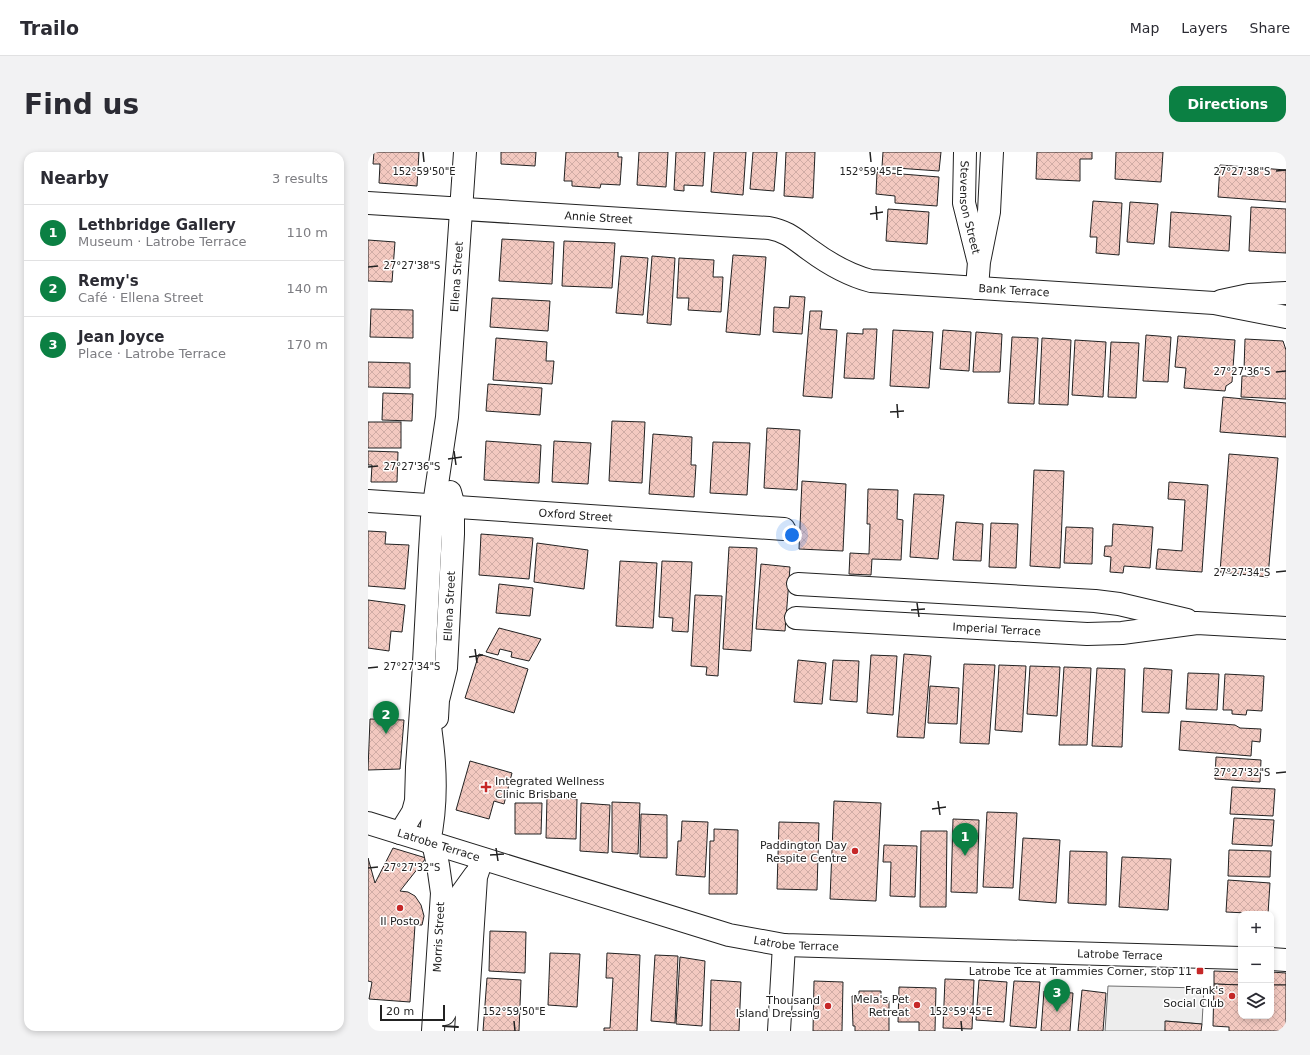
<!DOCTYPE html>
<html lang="en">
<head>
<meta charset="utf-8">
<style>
  :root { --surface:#fff; --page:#f2f2f3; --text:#2b2b33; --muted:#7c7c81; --line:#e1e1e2; --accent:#0b8043 }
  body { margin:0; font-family:"DejaVu Sans",sans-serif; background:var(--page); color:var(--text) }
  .controls { position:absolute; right:12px; bottom:12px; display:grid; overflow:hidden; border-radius:8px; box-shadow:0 2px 6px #0003 }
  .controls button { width:36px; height:36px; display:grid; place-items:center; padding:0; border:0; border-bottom:1px solid var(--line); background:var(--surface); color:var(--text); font:20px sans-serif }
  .scale { position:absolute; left:12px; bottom:10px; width:65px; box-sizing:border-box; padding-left:4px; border:2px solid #222; border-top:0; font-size:11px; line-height:14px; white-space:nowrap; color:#222; -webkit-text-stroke:3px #fff; paint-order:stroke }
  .you { position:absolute; left:424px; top:383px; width:14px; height:14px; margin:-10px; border:3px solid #fff; border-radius:50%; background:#1a73e8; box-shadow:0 0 0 6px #1a73e833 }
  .badge { display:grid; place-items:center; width:26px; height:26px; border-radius:50%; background:var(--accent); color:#fff; font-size:13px; font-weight:700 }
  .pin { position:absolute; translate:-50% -33px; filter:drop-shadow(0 1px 2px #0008) }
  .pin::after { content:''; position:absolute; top:21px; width:14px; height:12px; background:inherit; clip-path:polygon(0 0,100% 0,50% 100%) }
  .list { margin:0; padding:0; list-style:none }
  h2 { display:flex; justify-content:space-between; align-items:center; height:52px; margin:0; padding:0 16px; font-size:17px }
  h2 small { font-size:13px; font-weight:400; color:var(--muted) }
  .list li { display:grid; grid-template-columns:26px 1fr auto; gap:12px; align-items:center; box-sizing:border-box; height:56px; padding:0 16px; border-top:1px solid var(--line) }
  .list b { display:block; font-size:15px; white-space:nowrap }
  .list p { margin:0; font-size:13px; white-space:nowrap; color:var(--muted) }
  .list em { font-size:13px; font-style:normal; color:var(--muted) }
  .icon { flex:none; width:22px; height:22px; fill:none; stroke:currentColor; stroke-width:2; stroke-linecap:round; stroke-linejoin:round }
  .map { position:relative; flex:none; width:918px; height:879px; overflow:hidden; border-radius:12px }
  header { display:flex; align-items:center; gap:24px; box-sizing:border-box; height:56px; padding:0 20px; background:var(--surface); border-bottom:1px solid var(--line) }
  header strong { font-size:19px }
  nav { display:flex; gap:22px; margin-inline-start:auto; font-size:14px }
  .intro { display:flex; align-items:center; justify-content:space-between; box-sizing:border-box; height:96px; padding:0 24px }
  h1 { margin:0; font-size:28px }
  .button { padding:10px 18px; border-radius:12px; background:var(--accent); color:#fff; font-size:14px; font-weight:700 }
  main { display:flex; gap:24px; padding:0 24px }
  aside { flex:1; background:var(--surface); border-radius:12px; box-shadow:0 2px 6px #0003 }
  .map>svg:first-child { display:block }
  .parking { fill:#ededed; stroke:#6f6f6f }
  .building { fill:url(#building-cross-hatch); stroke:#222 }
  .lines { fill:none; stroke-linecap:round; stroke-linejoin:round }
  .minor-casing { stroke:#222; stroke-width:24 }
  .major-casing { stroke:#222; stroke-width:24 }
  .minor { stroke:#fff; stroke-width:22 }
  .major { stroke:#fff; stroke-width:22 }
  .wall { stroke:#222; stroke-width:2 }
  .ticks { fill:none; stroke:#222; stroke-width:1.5 }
  .poi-dot { fill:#c62828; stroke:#fff; stroke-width:1.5 }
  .labels { text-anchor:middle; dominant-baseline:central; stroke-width:3; stroke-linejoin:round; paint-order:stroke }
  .street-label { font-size:11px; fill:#222; stroke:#fff }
  .poi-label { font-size:11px; fill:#222; stroke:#fff; text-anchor:end }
  .ticks-label { font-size:10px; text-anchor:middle; fill:#222; stroke:#fff; stroke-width:3; stroke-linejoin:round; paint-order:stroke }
</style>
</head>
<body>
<header>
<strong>Trailo</strong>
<nav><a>Map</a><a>Layers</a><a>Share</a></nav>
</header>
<div class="intro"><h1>Find us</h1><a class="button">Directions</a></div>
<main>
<aside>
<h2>Nearby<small>3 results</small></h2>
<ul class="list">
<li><span class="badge">1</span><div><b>Lethbridge Gallery</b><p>Museum · Latrobe Terrace</p></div><em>110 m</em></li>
<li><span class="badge">2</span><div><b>Remy's</b><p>Café · Ellena Street</p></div><em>140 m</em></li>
<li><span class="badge">3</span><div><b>Jean Joyce</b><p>Place · Latrobe Terrace</p></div><em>170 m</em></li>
</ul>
</aside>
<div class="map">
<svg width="918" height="879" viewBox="0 0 918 879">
  <defs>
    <pattern id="building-cross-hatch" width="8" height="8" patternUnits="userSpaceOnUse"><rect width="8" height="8" fill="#f3c9c0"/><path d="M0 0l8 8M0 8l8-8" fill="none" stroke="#d0aca5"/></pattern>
  </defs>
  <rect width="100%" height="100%" fill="#fff"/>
  <!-- parking -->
  <polygon class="parking" points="740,834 836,836 834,872 798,869 797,879 737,879"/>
  <!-- building -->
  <g class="building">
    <polygon points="6,0 51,0 49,34 11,31 12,12 5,12"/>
    <polygon points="133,0 168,0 167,14 133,12"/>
    <polygon points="198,0 250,0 250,5 254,5 252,33 233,32 232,36 204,34 204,29 196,29"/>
    <polygon points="271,0 300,0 298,35 269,33"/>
    <polygon points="308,0 337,0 335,34 316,33 316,39 306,38"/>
    <polygon points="346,0 378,0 375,43 343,40"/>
    <polygon points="385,0 409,0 406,39 382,37"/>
    <polygon points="418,0 447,0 445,46 416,44"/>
    <polygon points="515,0 573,0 571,19 514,15"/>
    <polygon points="669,0 724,0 724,7 712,7 712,29 668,27"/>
    <polygon points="748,0 795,0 793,30 747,27"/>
    <polygon points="852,13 918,18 918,50 850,45"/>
    <polygon points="509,20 571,25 569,54 527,51 527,44 508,42"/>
    <polygon points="725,49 754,51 751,103 728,101 729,85 722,85"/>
    <polygon points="762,50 790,52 786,92 759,90"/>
    <polygon points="883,55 918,57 918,101 881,99"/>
    <polygon points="520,57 561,60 559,92 518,89"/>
    <polygon points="803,60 863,64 861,99 801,95"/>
    <polygon points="134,87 186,90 184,132 131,129"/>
    <polygon points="0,88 27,90 24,130 0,129"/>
    <polygon points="196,89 247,91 244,136 194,134"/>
    <polygon points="365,103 398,105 392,183 358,180"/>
    <polygon points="253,104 280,106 275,163 248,161"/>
    <polygon points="284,104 307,106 303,173 279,171"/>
    <polygon points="311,106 346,108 345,125 355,125 353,160 320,158 321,146 309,146"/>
    <polygon points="422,144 437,145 434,182 405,180 406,155 421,156"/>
    <polygon points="124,146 182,149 180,179 122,175"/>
    <polygon points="3,157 45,158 45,186 2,185"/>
    <polygon points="442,159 454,159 452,177 469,178 464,246 435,244"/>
    <polygon points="495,177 509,177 506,227 476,226 479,181 495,182"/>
    <polygon points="525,178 565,180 561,236 522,234"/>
    <polygon points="575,178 603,180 601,219 572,217"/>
    <polygon points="608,180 634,182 632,220 605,220"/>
    <polygon points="778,183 803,185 800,230 775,229"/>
    <polygon points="810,184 867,188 864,230 858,234 857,239 816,236 818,216 807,215"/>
    <polygon points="644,185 670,186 666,252 640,251"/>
    <polygon points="128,186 179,190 178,209 186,209 184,232 125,228"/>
    <polygon points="674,186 703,188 700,253 671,252"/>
    <polygon points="877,187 915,189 918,198 918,247 873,245 874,224 887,224 887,218 876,218"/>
    <polygon points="707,188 738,190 735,245 704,243"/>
    <polygon points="743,190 771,191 768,246 740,245"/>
    <polygon points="0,210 42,211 42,236 0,235"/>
    <polygon points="120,232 174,236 172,263 118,259"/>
    <polygon points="15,241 45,242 44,269 14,268"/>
    <polygon points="855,245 918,251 918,285 852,280"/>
    <polygon points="244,269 277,270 274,331 241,329"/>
    <rect x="0" y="270" width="33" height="26"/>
    <polygon points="399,276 432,278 429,338 396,336"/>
    <polygon points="285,282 324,285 323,313 328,313 326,345 281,342"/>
    <polygon points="118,289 173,293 171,331 116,328"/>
    <polygon points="186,289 223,291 220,332 184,330"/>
    <polygon points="345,290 382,291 379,343 342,341"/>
    <polygon points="0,299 30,300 29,330 3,330 4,313 0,313"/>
    <polygon points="861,302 910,306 900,425 852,420"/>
    <polygon points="666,318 696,319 692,416 662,414"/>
    <polygon points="434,329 478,332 475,399 431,397"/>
    <polygon points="801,330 840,333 834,420 788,417 790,397 814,399 817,348 800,347"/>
    <polygon points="500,337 530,338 529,367 535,368 533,408 504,407 503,423 481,422 482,401 501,402 502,372 499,372"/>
    <polygon points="546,342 576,343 570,407 542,405"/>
    <polygon points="588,370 615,372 613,409 585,408"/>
    <polygon points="623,371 650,372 648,416 621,415"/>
    <polygon points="745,372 785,375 782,416 756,414 755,421 742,420 743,405 736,404 737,394 744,394"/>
    <polygon points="698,375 725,376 724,412 696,411"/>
    <polygon points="0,379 18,380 17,392 41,393 37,437 0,434"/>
    <polygon points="113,382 165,386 161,427 111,423"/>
    <polygon points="169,391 220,398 216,437 166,430"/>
    <polygon points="361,395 389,396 383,499 355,497"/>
    <polygon points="252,409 289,411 285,476 248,474"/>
    <polygon points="294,409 324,410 320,480 304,479 305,466 291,465"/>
    <polygon points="393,412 422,415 417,479 388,477"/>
    <polygon points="131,432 165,436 162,464 128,461"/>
    <polygon points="327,443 354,444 350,524 338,523 339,515 323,514"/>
    <polygon points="0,448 37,453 34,480 23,479 21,499 0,496"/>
    <polygon points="131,476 173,487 161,509 143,505 144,500 132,497 130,503 118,500"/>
    <polygon points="111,502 160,517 146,561 97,546"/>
    <polygon points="536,502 563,504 556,586 529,585"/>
    <polygon points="503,503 529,504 525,563 499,561"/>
    <polygon points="430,508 458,511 454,552 426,550"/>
    <polygon points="465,508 491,509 489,550 462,548"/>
    <polygon points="596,512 627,513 621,592 592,591"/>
    <polygon points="631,513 658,514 654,580 627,578"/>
    <polygon points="662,514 692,515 689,564 659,562"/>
    <polygon points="696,515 723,516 719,593 691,593"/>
    <polygon points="729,516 757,517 754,595 724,594"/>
    <polygon points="776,516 804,518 801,561 774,560"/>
    <polygon points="820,521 851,522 849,558 818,557"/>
    <polygon points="857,522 896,524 894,559 879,558 878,563 864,562 864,558 855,558"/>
    <polygon points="562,534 591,536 589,572 560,571"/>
    <polygon points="2,567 36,568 32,617 0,618"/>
    <polygon points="813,569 867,573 872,576 893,577 892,590 884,589 883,604 811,598"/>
    <polygon points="848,605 893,608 892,630 847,627"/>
    <polygon points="102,609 144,621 136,652 126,649 121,667 88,658"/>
    <polygon points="864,635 907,637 905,664 862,662"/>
    <polygon points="179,645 209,647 208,687 178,686"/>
    <polygon points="466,649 513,651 508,749 462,747"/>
    <polygon points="244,650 272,651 270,702 244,700"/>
    <polygon points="147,651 174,651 173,682 147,682"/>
    <polygon points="213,651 242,653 240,701 212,699"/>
    <polygon points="619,660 649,661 645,736 615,735"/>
    <polygon points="273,662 299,663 299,706 272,705"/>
    <polygon points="866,666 906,668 904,694 864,692"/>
    <polygon points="585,667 611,668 609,741 583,740"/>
    <polygon points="314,669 340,670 337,725 308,723 310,689 313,689"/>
    <polygon points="411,670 451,671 449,738 409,737"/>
    <polygon points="346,677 370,678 369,742 341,742 342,689 346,689"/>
    <polygon points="553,679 579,679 578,755 552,755"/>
    <polygon points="655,686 692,688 688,751 651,748"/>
    <polygon points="516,693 549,694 547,745 522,744 523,710 515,710"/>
    <polygon points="25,696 58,706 32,739 40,740 47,744 53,753 56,764 54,773 47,773 42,850 1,847 4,830 0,829 0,706 7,731"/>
    <polygon points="861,698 903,699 902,725 860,724"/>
    <polygon points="702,699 739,700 738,753 700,751"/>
    <polygon points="754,705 803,707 800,758 751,755"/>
    <polygon points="860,728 902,731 900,762 858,760"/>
    <polygon points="122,779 158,780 157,821 121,819"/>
    <polygon points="182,801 212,802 209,855 180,853"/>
    <polygon points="239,801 272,803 269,879 236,879 236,876 242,876 245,826 238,826"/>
    <polygon points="287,803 310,804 307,871 283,869"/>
    <polygon points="312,805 337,809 334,874 308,872"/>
    <polygon points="846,819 873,820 873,833 846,832"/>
    <polygon points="903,820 918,821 918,833 903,833"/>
    <polygon points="119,826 153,828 151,879 115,879"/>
    <polygon points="577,827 606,828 604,877 575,876"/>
    <polygon points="343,828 373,830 371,879 342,879"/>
    <polygon points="611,828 639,830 636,870 608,868"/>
    <polygon points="446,829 475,830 474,879 445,879"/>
    <polygon points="646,829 672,830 668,876 642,874"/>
    <polygon points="846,832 873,833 873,864 903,864 903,833 918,833 918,879 861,879 861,875 845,874"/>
    <polygon points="531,835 568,836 567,879 551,879 551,870 530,870"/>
    <polygon points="714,838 738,841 735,879 710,879"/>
    <polygon points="491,839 513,839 513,845 520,845 520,849 521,849 521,879 487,879 487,874 485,874 484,844 491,844"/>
    <polygon points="676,839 705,841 702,879 673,879"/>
    <polygon points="797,869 834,872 833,879 797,879"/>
  </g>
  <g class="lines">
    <!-- minor casing -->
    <g class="minor-casing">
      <g id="minor">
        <path id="s1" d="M597 0 596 51 610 107"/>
        <path id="s2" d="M0 51 401 76C419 79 428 88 442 98 461 112 480 123 503 129L846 151 918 165"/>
        <polyline points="609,136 611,110 621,60 624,0"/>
        <polyline points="853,149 881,143 918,141"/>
        <path id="s3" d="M0 349 416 377"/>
        <polyline points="430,432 727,449 751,452 819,468"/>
        <path id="s4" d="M428 466 719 482 754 481 829 471 918 476"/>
        <path id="s5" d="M55 529 62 399 64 366 79 265 97 0"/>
        <path id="s6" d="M69 566 70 548 78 516 85 382V351L82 340"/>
        <path d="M32 681 45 660 48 649 49 615 55 529C64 583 73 636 61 690"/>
        <polyline points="65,691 70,713 74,741 65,879"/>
        <polyline points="66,864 76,862 82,852 90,750 94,741 107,723"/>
        <polyline points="98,879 108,725 114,707"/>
        <polyline points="411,879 416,793"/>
      </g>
    </g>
    <!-- major casing -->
    <g class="major-casing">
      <g id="major">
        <path id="s7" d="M0 671 361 783 416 793 873 806"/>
        <polyline points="903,807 918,808"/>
      </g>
    </g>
    <!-- minor -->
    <use href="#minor" class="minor"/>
    <!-- major -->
    <use href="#major" class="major"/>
    <!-- wall -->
    <polyline class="wall" points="75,874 90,875"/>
  </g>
  <!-- ticks -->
  <path class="ticks" d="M55 0 56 10M502 0 503 10M908 19 918 18M508 54 509 68M502 62 515 60M0 115 10 114M908 220 918 219M529 252 530 266M522 260 536 259M86 299 88 313M80 307 94 305M0 315 10 314M908 420 918 419M549 451 551 465M543 458 557 457M107 497 109 511M101 505 115 503M0 516 10 515M908 621 918 620M570 649 572 663M564 657 578 655M128 696 130 709M122 703 136 702M0 716 10 715M146 869 147 879M593 869 594 879"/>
  <!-- markers -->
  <g class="poi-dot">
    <path d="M116 629h4v4h4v4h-4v4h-4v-4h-4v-4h4z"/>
    <circle cx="487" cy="699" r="4"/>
    <circle cx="32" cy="756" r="4"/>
    <rect x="828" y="815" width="8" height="8" rx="2"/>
    <circle cx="864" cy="844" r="4"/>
    <circle cx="549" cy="853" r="4"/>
    <circle cx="460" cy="854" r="4"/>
  </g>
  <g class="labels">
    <!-- street labels -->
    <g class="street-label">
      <text stroke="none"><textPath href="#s1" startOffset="56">Stevenson Street</textPath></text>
      <text stroke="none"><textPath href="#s2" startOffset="231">Annie Street</textPath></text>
      <text stroke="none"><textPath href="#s5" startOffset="406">Ellena Street</textPath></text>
      <text stroke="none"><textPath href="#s2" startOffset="661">Bank Terrace</textPath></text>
      <text stroke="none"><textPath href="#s3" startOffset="208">Oxford Street</textPath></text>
      <text stroke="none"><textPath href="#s6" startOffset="113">Ellena Street</textPath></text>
      <text stroke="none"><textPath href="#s4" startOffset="201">Imperial Terrace</textPath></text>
      <text stroke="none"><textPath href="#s7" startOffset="74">Latrobe Terrace</textPath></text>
      <text transform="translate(71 785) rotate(-87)">Morris Street</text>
      <text stroke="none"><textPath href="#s7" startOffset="446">Latrobe Terrace</textPath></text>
      <text stroke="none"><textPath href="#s7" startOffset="770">Latrobe Terrace</textPath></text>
    </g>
    <!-- poi labels -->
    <g class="poi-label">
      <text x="127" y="629" text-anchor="start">Integrated Wellness<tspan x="127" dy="13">Clinic Brisbane</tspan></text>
      <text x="479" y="693">Paddington Day<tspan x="479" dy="13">Respite Centre</tspan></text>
      <text x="32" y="769" text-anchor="middle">Il Posto</text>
      <text x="824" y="819">Latrobe Tce at Trammies Corner, stop 11</text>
      <text x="856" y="838">Frank's<tspan x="856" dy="13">Social Club</tspan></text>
      <text x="541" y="847">Mela's Pet<tspan x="541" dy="13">Retreat</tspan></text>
      <text x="452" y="848">Thousand<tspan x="452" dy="13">Island Dressing</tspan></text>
    </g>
  </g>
  <g class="ticks-label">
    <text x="874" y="23">27°27'38"S</text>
    <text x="56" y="23">152°59'50"E</text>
    <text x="503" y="23">152°59'45"E</text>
    <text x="44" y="117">27°27'38"S</text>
    <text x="874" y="223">27°27'36"S</text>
    <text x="44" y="318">27°27'36"S</text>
    <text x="874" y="424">27°27'34"S</text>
    <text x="44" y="518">27°27'34"S</text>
    <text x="874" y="624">27°27'32"S</text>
    <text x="44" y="719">27°27'32"S</text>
    <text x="146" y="863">152°59'50"E</text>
    <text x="593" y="863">152°59'45"E</text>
  </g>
</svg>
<div class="controls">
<button>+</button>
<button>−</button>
<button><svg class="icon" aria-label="layers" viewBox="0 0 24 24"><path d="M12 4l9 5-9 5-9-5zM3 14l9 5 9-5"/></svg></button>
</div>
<div class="scale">20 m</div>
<div class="you"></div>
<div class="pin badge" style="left:597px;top:704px">1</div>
<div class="pin badge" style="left:18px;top:582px">2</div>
<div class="pin badge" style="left:689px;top:860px">3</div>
</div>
</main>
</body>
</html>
